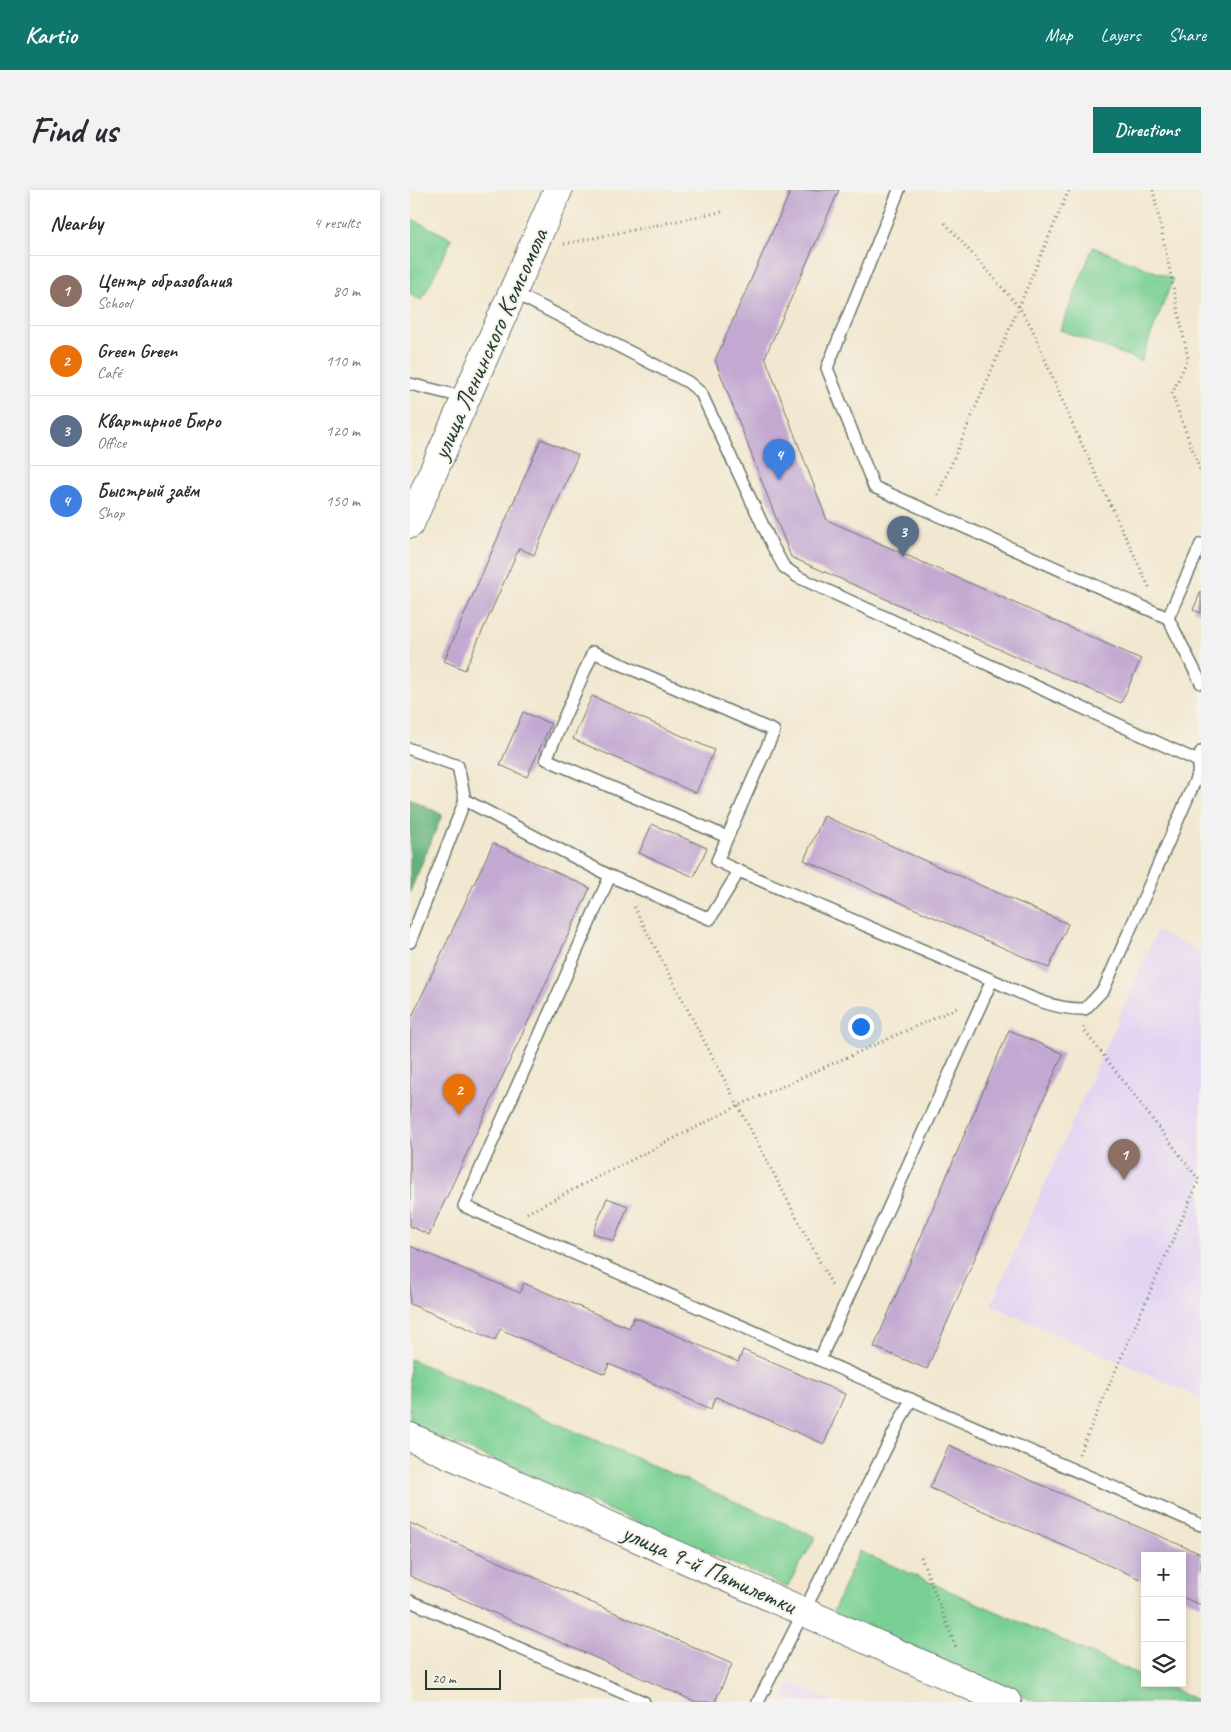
<!DOCTYPE html>
<html lang="en">
<head>
<meta charset="utf-8">
<style>
  :root { --surface:#fff; --page:#f2f2f3; --text:#2b2b33; --muted:#7c7c81; --line:#e1e1e2; --accent:#0f766e }
  body { margin:0; font-family:Caveat,sans-serif; background:var(--page); color:var(--text) }
  .controls { position:absolute; right:15px; bottom:15px; display:grid; overflow:hidden; border-radius:0px; box-shadow:0 2px 8px #0003 }
  .controls button { width:45px; height:45px; display:grid; place-items:center; padding:0; border:0; border-bottom:1px solid var(--line); background:var(--surface); color:var(--text); font:25px sans-serif }
  .scale { position:absolute; left:15px; bottom:12px; width:76px; box-sizing:border-box; padding-left:5px; border:2px solid #1f3d34; border-top:0; font-size:14px; line-height:18px; white-space:nowrap; color:#1f3d34; -webkit-text-stroke:4px #f7f3e8; paint-order:stroke }
  .you { position:absolute; left:450px; top:836px; width:18px; height:18px; margin:-12px; border:4px solid #fff; border-radius:50%; background:#1a73e8; box-shadow:0 0 0 8px #1a73e833 }
  .badge { display:grid; place-items:center; width:32px; height:32px; border-radius:50%; background:var(--accent); color:#fff; font-size:16px; font-weight:700 }
  .pin { position:absolute; translate:-50% -41px; filter:drop-shadow(0 1px 2px #0008) }
  .pin::after { content:''; position:absolute; top:26px; width:18px; height:15px; background:inherit; clip-path:polygon(0 0,100% 0,50% 100%) }
  .list { margin:0; padding:0; list-style:none }
  h2 { display:flex; justify-content:space-between; align-items:center; height:65px; margin:0; padding:0 20px; font-size:21px }
  h2 small { font-size:16px; font-weight:400; color:var(--muted) }
  .list li { display:grid; grid-template-columns:32px 1fr auto; gap:15px; align-items:center; box-sizing:border-box; height:70px; padding:0 20px; border-top:1px solid var(--line) }
  .list b { display:block; font-size:19px; white-space:nowrap }
  .list p { margin:0; font-size:16px; white-space:nowrap; color:var(--muted) }
  .list em { font-size:16px; font-style:normal; color:var(--muted) }
  .icon { flex:none; width:28px; height:28px; fill:none; stroke:currentColor; stroke-width:2; stroke-linecap:round; stroke-linejoin:round }
  .map { position:relative; flex:none; width:791px; height:1512px; overflow:hidden; border-radius:0px }
  header { display:flex; align-items:center; gap:30px; box-sizing:border-box; height:70px; padding:0 25px; background:var(--accent); color:#fff }
  header strong { font-size:24px }
  nav { display:flex; gap:28px; margin-inline-start:auto; font-size:18px }
  .intro { display:flex; align-items:center; justify-content:space-between; box-sizing:border-box; height:120px; padding:0 30px }
  h1 { margin:0; font-size:35px }
  .button { padding:12px 22px; border-radius:0px; background:var(--accent); color:#fff; font-size:18px; font-weight:700 }
  main { display:flex; gap:30px; padding:0 30px }
  aside { flex:1; background:var(--surface); border-radius:0px; box-shadow:0 2px 8px #0003 }
  .map>svg:first-child { display:block }
  .built { fill:#e2d4f3 }
  .green { fill:#7ad094; stroke:#4c8664 }
  .forest { fill:#63b27e; stroke:#417859 }
  .building { fill:#c3a9d2 }
  .lines { fill:none; stroke-linecap:round; stroke-linejoin:round }
  .lane-casing { stroke:#69786b; stroke-width:14 }
  .secondary-casing { stroke:#69786b; stroke-width:30 }
  .path { stroke:#69786b; stroke-width:3; stroke-dasharray:1 4; stroke-linecap:butt }
  .lane { stroke:#fff; stroke-width:11 }
  .secondary { stroke:#fff; stroke-width:28 }
  .labels { text-anchor:middle; dominant-baseline:central; stroke-width:4; stroke-linejoin:round; paint-order:stroke }
  .street-label { font-size:25px; fill:#1f3d34; stroke:#f7f3e8 }
</style>
</head>
<body>
<header>
<strong>Kartio</strong>
<nav><a>Map</a><a>Layers</a><a>Share</a></nav>
</header>
<div class="intro"><h1>Find us</h1><a class="button">Directions</a></div>
<main>
<aside>
<h2>Nearby<small>4 results</small></h2>
<ul class="list">
<li><span class="badge" style="background:#8d6e63">1</span><div><b>Центр образования</b><p>School</p></div><em>80 m</em></li>
<li><span class="badge" style="background:#e8710a">2</span><div><b>Green Green</b><p>Café</p></div><em>110 m</em></li>
<li><span class="badge" style="background:#5c6f8a">3</span><div><b>Квартирное Бюро</b><p>Office</p></div><em>120 m</em></li>
<li><span class="badge" style="background:#3f7fe0">4</span><div><b>Быстрый заём</b><p>Shop</p></div><em>150 m</em></li>
</ul>
</aside>
<div class="map">
<svg width="791" height="1512" viewBox="0 0 791 1512">
  <rect width="100%" height="100%" fill="#f7f3e8"/>
  <filter id="ink" filterUnits="userSpaceOnUse"><feTurbulence type="fractalNoise" baseFrequency=".02" numOctaves="2"/><feDisplacementMap in="SourceGraphic" scale="10" xChannelSelector="R" yChannelSelector="G"/><feConvolveMatrix kernelMatrix="1 2 1 2 8 2 1 2 1" color-interpolation-filters="sRGB"/></filter>
  <filter id="wash" filterUnits="userSpaceOnUse"><feTurbulence type="fractalNoise" baseFrequency=".0096" numOctaves="4" result="noise"/><feDisplacementMap in="SourceGraphic" scale="20" xChannelSelector="R" yChannelSelector="G"/><feGaussianBlur stdDeviation="1.12" result="paint"/><feColorMatrix in="noise" values="0 0 0 0 0 0 0 0 0 0 0 0 0 0 0 0 0 1.4 0 .05"/><feComposite in="paint" operator="in"/></filter>
  <g filter="url(#wash)">
    <rect width="100%" height="100%" fill="#f2e7d0"/>
    <!-- built -->
    <g class="built">
      <polygon points="747,741 791,761 791,1208 581,1115"/>
      <polygon points="380,1493 423,1512 371,1512"/>
    </g>
    <!-- green -->
    <g class="green">
      <polygon points="0,28 42,49 12,110 0,105"/>
      <polygon points="683,57 763,89 731,171 650,140"/>
      <polygon points="0,1169 406,1347 377,1397 0,1234"/>
      <polygon points="449,1361 735,1487 735,1493 749,1493 791,1512 626,1512 422,1424"/>
    </g>
    <!-- forest -->
    <polygon class="forest" points="0,608 32,625 0,702"/>
    <g id="blocks">
      <!-- building -->
      <g class="building">
        <polygon points="381,0 429,0 355,167 417,330 731,469 711,513 381,367 305,170"/>
        <polygon points="131,249 168,265 124,365 109,358 55,480 34,471"/>
        <polygon points="791,401 791,423 783,420"/>
        <polygon points="182,506 304,560 286,603 163,549"/>
        <polygon points="113,522 141,534 117,587 90,575"/>
        <polygon points="414,626 658,734 639,778 394,670"/>
        <polygon points="242,634 297,658 284,687 229,663"/>
        <polygon points="83,653 180,698 19,1045 0,1036 0,831"/>
        <polygon points="599,840 653,864 517,1179 464,1157"/>
        <polygon points="197,1008 218,1016 204,1051 183,1043"/>
        <polygon points="0,1056 110,1103 114,1093 219,1138 224,1127 328,1172 333,1160 435,1204 414,1254 306,1207 301,1219 199,1174 195,1184 90,1139 85,1150 0,1114"/>
        <polygon points="539,1255 791,1364 791,1415 772,1407 772,1366 735,1366 735,1391 520,1298"/>
        <polygon points="0,1333 322,1474 305,1512 286,1512 0,1386"/>
      </g>
    </g>
  </g>
  <g filter="url(#ink)">
    <use href="#blocks" fill-opacity="0" stroke="#69786b" stroke-width="1"/>
    <g class="lines">
      <!-- lane casing -->
      <g class="lane-casing">
        <g id="lane">
          <polyline points="489,0 417,178 464,297 758,428 791,354"/>
          <polyline points="103,102 278,192 291,203 363,357 374,377 388,387 790,572"/>
          <polyline points="0,194 57,208"/>
          <polyline points="758,428 791,493"/>
          <polyline points="0,559 48,576 55,610 200,686 300,729 329,681 582,790 410,1169"/>
          <polyline points="317,647 136,569 183,462 364,541 307,671 329,681"/>
          <polyline points="200,686 54,1016 791,1335"/>
          <polyline points="0,752 55,610"/>
          <path d="M582 790C613 804 641 820 675 819L694 799 788 584 791 562"/>
          <polyline points="0,1411 234,1512"/>
          <polyline points="348,1512 501,1209"/>
        </g>
      </g>
      <!-- secondary casing -->
      <g class="secondary-casing">
        <g id="secondary">
          <polyline points="0,334 148,0"/>
          <polyline points="0,1247 597,1512"/>
        </g>
      </g>
      <!-- path -->
      <g class="path">
        <polyline points="743,0 778,168 762,204 791,283"/>
        <polyline points="535,33 609,117 621,136 660,229 740,399"/>
        <polyline points="154,54 315,21"/>
        <polyline points="528,305 659,0"/>
        <polyline points="224,717 423,1097"/>
        <polyline points="117,1023 328,916 549,817"/>
        <polyline points="669,1264 789,990 674,840 674,837"/>
        <polyline points="511,1367 547,1460"/>
      </g>
      <!-- lane -->
      <use href="#lane" class="lane"/>
      <!-- secondary -->
      <use href="#secondary" class="secondary"/>
    </g>
  </g>
  <g class="labels">
    <!-- street labels -->
    <g class="street-label">
      <text transform="translate(80 154) rotate(-66)">улица Ленинского Комсомола</text>
      <text transform="translate(299 1379) rotate(24)">улица 9-й Пятилетки</text>
    </g>
  </g>
</svg>
<div class="controls">
<button>+</button>
<button>−</button>
<button><svg class="icon" aria-label="layers" viewBox="0 0 24 24"><path d="M12 4l9 5-9 5-9-5zM3 14l9 5 9-5"/></svg></button>
</div>
<div class="scale">20 m</div>
<div class="you"></div>
<div class="pin badge" style="left:714px;top:990px;background:#8d6e63">1</div>
<div class="pin badge" style="left:49px;top:925px;background:#e8710a">2</div>
<div class="pin badge" style="left:493px;top:367px;background:#5c6f8a">3</div>
<div class="pin badge" style="left:369px;top:290px;background:#3f7fe0">4</div>
</div>
</main>
</body>
</html>
